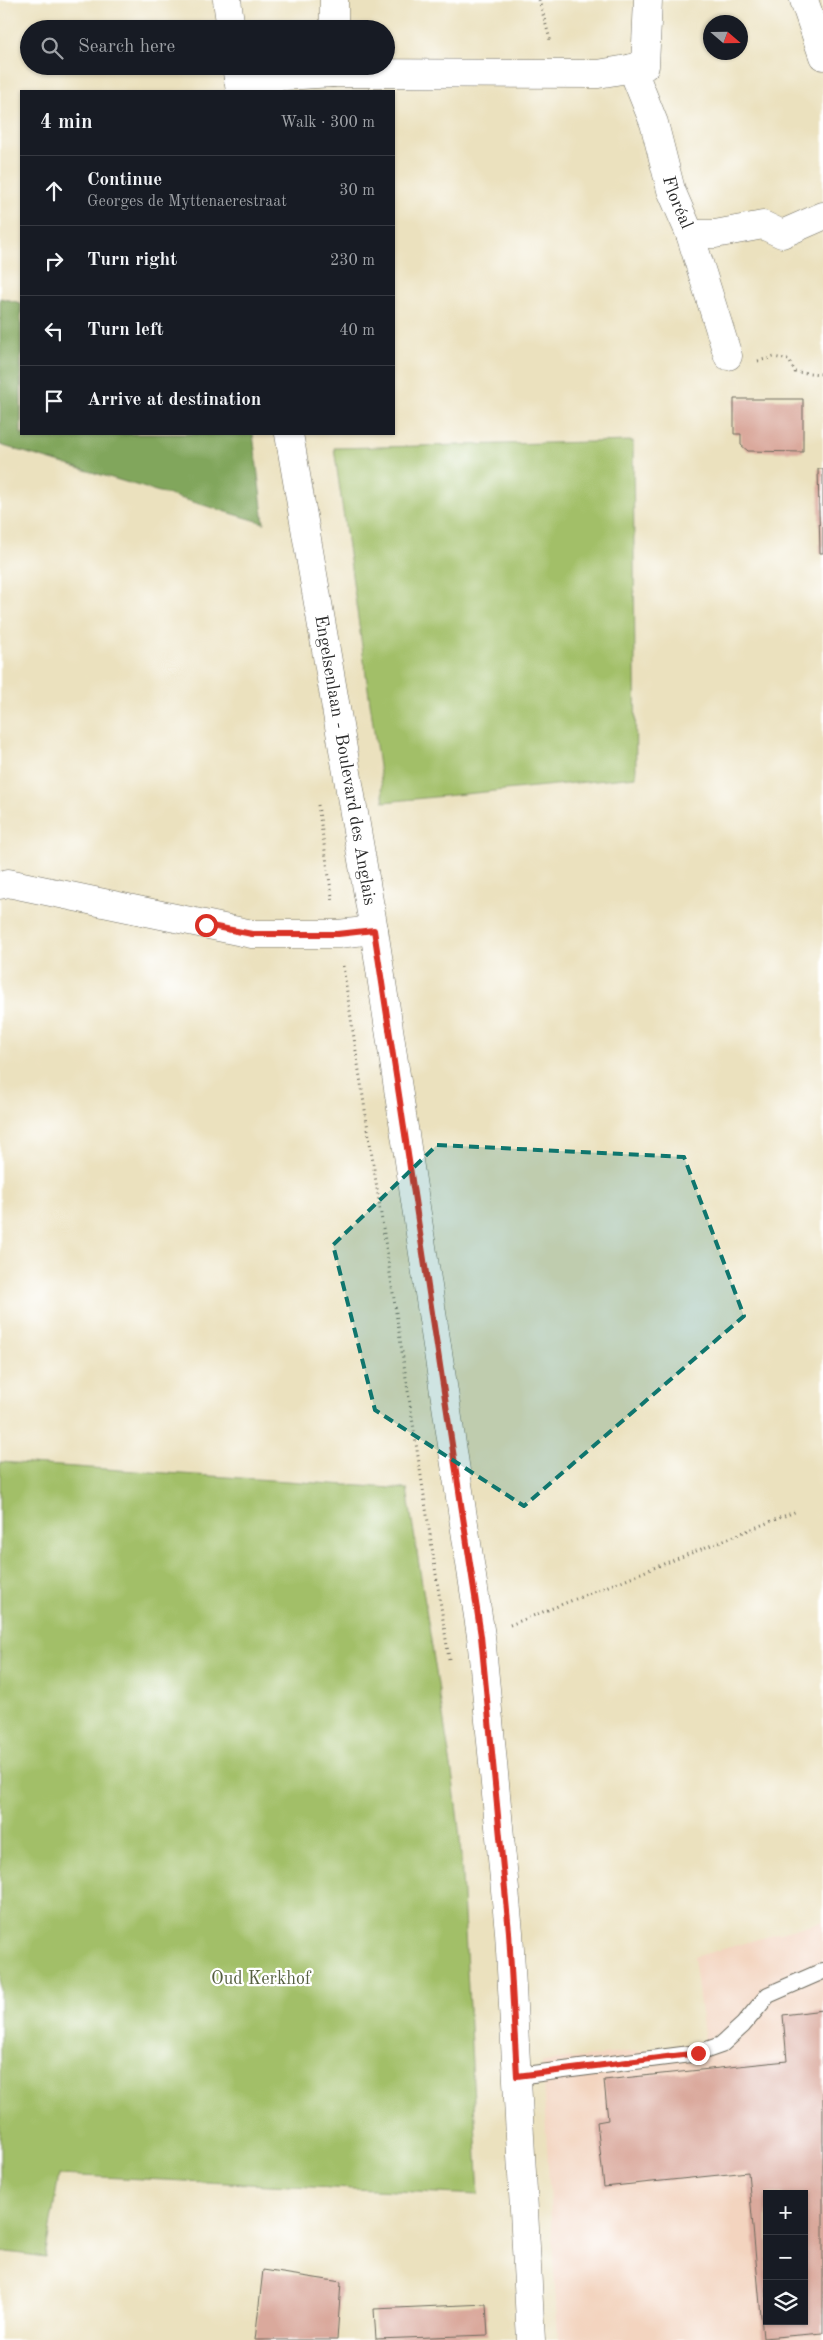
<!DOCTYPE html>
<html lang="en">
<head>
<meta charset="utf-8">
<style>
  :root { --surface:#171b24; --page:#20242c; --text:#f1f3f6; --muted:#9ea1a6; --line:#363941 }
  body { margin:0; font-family:"Old Standard TT",serif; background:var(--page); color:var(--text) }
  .controls { position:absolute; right:15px; bottom:15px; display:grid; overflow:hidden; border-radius:0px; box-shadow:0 1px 4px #0004 }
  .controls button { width:45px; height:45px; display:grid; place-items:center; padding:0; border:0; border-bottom:1px solid var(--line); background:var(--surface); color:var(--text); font:25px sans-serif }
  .compass { position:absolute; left:703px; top:15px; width:45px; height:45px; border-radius:50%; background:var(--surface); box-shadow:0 1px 4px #0004; rotate:110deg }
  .stop { position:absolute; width:15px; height:15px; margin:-11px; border:4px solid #d93025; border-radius:50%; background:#fff }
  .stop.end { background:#d93025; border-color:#fff; box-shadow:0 1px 5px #0008 }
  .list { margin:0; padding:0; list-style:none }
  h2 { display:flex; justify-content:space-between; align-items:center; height:65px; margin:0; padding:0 20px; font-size:21px }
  h2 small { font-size:16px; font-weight:400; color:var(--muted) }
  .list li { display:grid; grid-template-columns:32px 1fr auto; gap:15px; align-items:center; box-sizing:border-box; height:70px; padding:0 20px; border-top:1px solid var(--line) }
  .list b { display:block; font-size:19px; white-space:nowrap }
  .list p { margin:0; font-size:16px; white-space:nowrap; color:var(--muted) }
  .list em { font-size:16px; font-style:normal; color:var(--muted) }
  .icon { flex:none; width:28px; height:28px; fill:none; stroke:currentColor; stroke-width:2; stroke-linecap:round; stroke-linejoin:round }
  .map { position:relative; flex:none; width:823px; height:2340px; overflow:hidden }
  .search { position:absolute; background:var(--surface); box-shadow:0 1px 4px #0004; left:20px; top:20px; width:375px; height:55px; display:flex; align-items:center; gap:12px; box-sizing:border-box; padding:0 18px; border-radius:28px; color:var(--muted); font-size:19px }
  .panel { position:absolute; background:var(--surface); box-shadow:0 1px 4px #0004; left:20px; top:90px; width:375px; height:345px; border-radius:0px }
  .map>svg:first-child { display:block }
  .built { fill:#f3d4bf; fill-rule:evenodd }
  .green { fill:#a2bf67; stroke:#667549 }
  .forest { fill:#81a65c; stroke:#566844 }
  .building { fill:#daa99c; fill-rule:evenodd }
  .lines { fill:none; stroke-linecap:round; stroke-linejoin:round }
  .lane-casing { stroke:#6e6b5e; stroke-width:18 }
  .street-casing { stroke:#6e6b5e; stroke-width:29 }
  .secondary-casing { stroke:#6e6b5e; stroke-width:29 }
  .path { stroke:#6e6b5e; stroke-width:3; stroke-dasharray:1 4; stroke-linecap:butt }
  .lane { stroke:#fff; stroke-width:16 }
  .street { stroke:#fff; stroke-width:28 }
  .secondary { stroke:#fff; stroke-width:28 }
  .route { stroke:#d93025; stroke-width:6 }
  .marked { fill:#0f766e; fill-opacity:0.2; stroke:#0f766e; stroke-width:4; stroke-dasharray:10 6; stroke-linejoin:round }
  .labels { text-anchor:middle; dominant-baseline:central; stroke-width:4.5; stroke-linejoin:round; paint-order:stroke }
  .street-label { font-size:18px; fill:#2b2b2b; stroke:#fff }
  .park-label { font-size:18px; fill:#555f40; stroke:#fff }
</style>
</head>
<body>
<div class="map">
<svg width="823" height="2340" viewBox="0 0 823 2340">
  <rect width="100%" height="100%" fill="#fff"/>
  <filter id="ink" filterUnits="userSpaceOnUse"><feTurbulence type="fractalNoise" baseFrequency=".02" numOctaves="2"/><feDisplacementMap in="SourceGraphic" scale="10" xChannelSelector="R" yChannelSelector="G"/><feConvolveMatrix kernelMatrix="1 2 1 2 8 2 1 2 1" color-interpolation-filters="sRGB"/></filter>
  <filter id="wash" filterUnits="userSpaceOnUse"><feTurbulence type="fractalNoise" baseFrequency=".0096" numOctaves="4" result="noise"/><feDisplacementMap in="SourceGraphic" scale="20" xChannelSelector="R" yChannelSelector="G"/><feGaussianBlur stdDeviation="1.12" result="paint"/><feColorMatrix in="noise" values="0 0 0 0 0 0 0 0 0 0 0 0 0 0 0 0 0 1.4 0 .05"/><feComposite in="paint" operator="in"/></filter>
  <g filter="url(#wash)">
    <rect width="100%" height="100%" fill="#ebe1be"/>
    <!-- built -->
    <path class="built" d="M823 1921V2340H558L542 2062 705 2043 694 1957ZM767 2194H804V2321H767Z"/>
    <!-- green -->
    <g class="green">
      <polygon points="633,441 636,777 384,802 334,448"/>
      <polygon points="0,1462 407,1489 453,1779 460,1838 479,2195 59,2175 45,2257 0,2251"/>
    </g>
    <!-- forest -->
    <polygon class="forest" points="0,298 21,303 21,434 253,434 264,523 0,445"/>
    <g id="blocks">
      <!-- building -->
      <g class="building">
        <polygon points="734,399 803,399 803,452 748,451 741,445 741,434 734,434"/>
        <polygon points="818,469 823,469 823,553 820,553"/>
        <path d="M823 2010V2333L763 2338 748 2172 604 2187 597 2122 608 2120 604 2080 787 2061 783 2015ZM767 2194H804V2321H767Z"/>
        <polygon points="263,2270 341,2282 337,2340 255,2340"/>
        <polygon points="486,2304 488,2335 376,2339 374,2309"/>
      </g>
    </g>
  </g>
  <g filter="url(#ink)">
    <use href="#blocks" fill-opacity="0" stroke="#6e6b5e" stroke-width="1"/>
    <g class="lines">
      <!-- lane casing -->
      <g class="lane-casing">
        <polyline id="lane" points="517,2076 698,2053 721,2045 743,2025 768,1995 823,1971"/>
      </g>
      <!-- street casing -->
      <g class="street-casing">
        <g id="street">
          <polyline points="804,0 823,56"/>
          <polyline points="334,29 334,0"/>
          <path id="s1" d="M632 68 654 123 671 190 690 234H715L763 225 782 234 823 216"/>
          <polyline points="332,73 598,74 645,66 648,0"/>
          <polyline points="238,79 332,73 332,66"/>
          <polyline points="690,234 728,356"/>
          <polyline points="0,885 8,883 252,934 338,934 374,930"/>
        </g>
      </g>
      <!-- secondary casing -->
      <g class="secondary-casing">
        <g id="secondary">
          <polyline points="227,0 231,29"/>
          <polyline points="236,66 240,91"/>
          <path id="s2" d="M289 434 374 930 481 1636 509 1932 531 2340"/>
        </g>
      </g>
      <!-- path -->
      <g class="path">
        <polyline points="539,0 551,43"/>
        <polyline points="758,361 774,357 789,360 795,372 823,374"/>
        <polyline points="318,805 333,903"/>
        <polyline points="343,966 449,1659"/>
        <polyline points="510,1625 797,1511"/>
      </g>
      <!-- lane -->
      <use href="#lane" class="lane"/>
      <!-- street -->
      <use href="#street" class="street"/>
      <!-- secondary -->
      <use href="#secondary" class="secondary"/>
    </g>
  </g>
  <g class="lines" filter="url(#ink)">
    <!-- route -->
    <polyline class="route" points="206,925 252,934 338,934 374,930 481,1636 509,1932 517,2076 698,2053"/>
  </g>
  <!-- marked area -->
  <path class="marked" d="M437 1145 684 1157 744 1316 524 1506 375 1410 333 1245Z"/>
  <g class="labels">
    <!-- street labels -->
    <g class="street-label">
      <text stroke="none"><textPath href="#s1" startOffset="142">Floréal</textPath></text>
      <text stroke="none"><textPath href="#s2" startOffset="331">Engelsenlaan - Boulevard des Anglais</textPath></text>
    </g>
    <!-- park labels -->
    <g class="park-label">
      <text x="261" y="1979">Oud Kerkhof</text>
    </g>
  </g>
</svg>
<div class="controls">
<button>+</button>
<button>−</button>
<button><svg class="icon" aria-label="layers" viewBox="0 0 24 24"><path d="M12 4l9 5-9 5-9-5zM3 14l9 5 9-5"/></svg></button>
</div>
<svg class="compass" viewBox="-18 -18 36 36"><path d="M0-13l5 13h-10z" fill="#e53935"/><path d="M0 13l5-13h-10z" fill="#9ea1a6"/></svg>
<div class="stop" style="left:206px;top:925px"></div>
<div class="stop end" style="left:698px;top:2053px"></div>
<div class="search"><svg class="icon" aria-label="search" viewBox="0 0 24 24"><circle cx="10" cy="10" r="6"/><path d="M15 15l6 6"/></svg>Search here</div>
<section class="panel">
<h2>4 min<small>Walk · 300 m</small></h2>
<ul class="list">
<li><svg class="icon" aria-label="ahead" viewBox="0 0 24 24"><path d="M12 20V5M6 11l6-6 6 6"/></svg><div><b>Continue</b><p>Georges de Myttenaerestraat</p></div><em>30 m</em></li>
<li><svg class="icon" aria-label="right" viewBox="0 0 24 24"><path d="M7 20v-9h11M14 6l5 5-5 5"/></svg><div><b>Turn right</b></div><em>230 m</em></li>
<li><svg class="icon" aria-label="left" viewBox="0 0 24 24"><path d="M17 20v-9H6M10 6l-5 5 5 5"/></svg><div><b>Turn left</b></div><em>40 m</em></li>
<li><svg class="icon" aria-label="arrive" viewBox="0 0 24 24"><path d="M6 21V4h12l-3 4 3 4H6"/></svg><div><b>Arrive at destination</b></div></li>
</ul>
</section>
</div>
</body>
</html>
